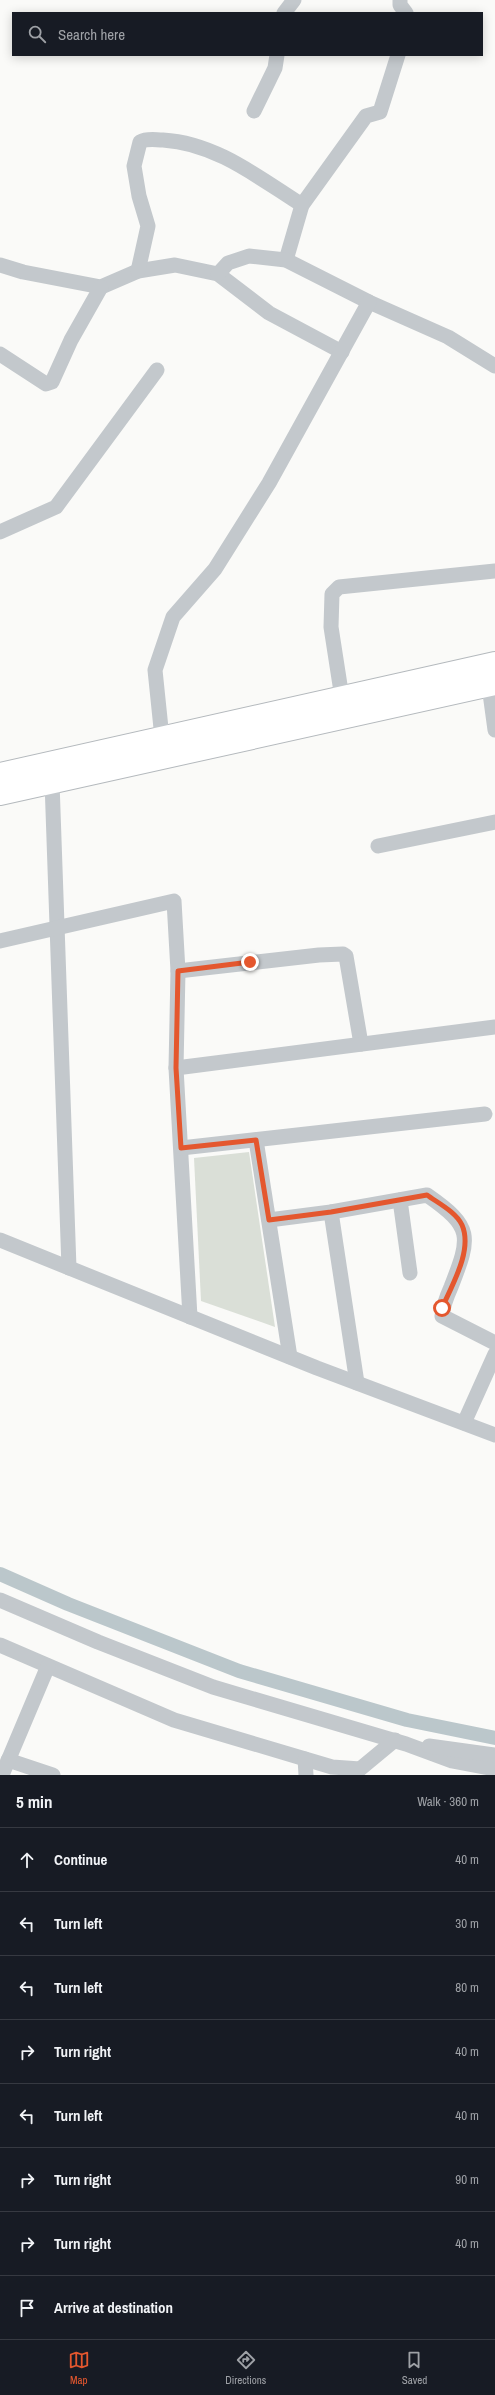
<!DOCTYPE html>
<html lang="en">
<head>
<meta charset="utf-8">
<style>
  :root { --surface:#171b24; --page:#242831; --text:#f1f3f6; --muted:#9ea1a6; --line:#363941; --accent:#e4572e }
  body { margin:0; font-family:"Archivo Narrow",sans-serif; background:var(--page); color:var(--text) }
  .stop { position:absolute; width:12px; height:12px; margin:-9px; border:3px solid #e4572e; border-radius:50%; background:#fff }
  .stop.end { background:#e4572e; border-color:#fff; box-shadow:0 1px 4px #0008 }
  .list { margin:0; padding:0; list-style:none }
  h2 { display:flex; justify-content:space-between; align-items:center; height:52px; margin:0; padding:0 16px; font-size:17px }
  h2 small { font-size:13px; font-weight:400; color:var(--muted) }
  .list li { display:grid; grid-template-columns:26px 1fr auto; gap:12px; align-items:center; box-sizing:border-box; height:64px; padding:0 16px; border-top:1px solid var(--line) }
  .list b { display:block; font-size:15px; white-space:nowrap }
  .list em { font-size:13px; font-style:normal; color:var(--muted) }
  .icon { flex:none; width:22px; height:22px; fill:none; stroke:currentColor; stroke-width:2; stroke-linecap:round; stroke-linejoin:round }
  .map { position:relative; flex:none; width:495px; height:1775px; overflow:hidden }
  .search { position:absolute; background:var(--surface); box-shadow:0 2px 10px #0003; left:12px; right:12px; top:12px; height:44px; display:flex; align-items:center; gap:10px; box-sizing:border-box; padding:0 14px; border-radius:0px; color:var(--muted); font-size:15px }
  .sheet { height:564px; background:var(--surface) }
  nav { display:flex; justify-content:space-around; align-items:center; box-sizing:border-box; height:56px; border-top:1px solid var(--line); background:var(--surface); font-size:11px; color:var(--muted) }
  nav a { display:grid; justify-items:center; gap:2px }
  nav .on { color:var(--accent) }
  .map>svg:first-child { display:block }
  .green { fill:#dadfd7 }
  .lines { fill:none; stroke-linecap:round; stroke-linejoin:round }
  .canal { stroke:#bbc7cb; stroke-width:14 }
  .highway-casing { stroke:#b4b9bd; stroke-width:24 }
  .minor { stroke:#c3c8cc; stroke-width:15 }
  .highway { stroke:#fff; stroke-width:22 }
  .route { stroke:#e4572e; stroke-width:5 }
</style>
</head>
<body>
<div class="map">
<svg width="495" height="1775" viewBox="0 0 495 1775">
  <rect width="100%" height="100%" fill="#fafaf8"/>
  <!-- green -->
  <polygon class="green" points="249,1152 275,1327 201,1301 194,1158"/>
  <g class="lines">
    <!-- canal -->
    <polyline class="canal" points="0,1574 68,1604 239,1671 407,1720 495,1738"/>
    <!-- highway casing -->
    <g class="highway-casing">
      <g id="highway">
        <polyline points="0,774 495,663"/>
        <polyline points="0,794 495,684"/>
      </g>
    </g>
    <!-- minor -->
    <g class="minor">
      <polyline points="400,0 400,5 406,13"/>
      <polyline points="284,13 294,0"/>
      <polyline points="254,111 275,68 277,55"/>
      <polyline points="286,260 302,205 366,116 380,112 398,55"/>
      <polyline points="0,265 23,272 101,287 138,271 175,265 218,274 269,313 342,352"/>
      <path d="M138 271 148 226 139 196 134 166 140 142C147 138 155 140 163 140 216 143 259 178 302 205"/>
      <polyline points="218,274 228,263 249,256 286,260 369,302 448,337 495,366"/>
      <polyline points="0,354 46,384 52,382 71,340 101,287"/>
      <polyline points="0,532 56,507 157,370"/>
      <polyline points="489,686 495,730"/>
      <polyline points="342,698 331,627 332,594 339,587 495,571"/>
      <polyline points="162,738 155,670 173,617 215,569 269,483 369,302"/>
      <polyline points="52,782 69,1268"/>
      <polyline points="378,846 495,822"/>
      <polyline points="0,941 174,901 178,971 176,1068 190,1317"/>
      <polyline points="178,971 319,955 343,954 346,956 361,1044"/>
      <polyline points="176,1068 495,1027"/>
      <polyline points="256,1140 290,1357"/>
      <polyline points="181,1148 485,1114"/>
      <polyline points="400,1200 410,1273"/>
      <polyline points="331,1212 357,1383"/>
      <path d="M269 1220 331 1212 427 1195C473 1227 471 1236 451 1287 447 1296 443 1305 442 1316L495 1343"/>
      <polyline points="0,1240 317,1368 495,1435"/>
      <polyline points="464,1423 495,1354"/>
      <polyline points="0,1600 98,1642 213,1687 406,1744 452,1761 495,1769"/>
      <polyline points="0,1645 174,1720 332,1767 360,1769 395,1740"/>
      <polyline points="429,1746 495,1755"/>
      <polyline points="305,1759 306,1775"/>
      <polyline points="8,1760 53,1775"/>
      <polyline points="2,1775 48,1666"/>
    </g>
    <!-- highway -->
    <use href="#highway" class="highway"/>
  </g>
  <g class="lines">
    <!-- route -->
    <path class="route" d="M250 962 178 971 176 1068 181 1148 256 1140 269 1220 331 1212 427 1195C438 1203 456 1212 462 1225 473 1250 452 1285 442 1308"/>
  </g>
</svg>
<div class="stop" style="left:442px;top:1308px"></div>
<div class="stop end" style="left:250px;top:962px"></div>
<div class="search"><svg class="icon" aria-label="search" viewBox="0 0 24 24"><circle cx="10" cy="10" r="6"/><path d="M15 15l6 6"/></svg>Search here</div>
</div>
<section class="sheet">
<h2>5 min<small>Walk · 360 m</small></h2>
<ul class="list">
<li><svg class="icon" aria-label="ahead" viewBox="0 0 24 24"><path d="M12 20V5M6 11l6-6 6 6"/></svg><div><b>Continue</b></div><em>40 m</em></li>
<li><svg class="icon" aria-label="left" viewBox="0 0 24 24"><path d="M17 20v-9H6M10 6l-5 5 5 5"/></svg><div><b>Turn left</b></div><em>30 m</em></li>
<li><svg class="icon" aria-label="left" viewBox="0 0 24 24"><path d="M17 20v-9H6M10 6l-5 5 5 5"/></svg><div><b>Turn left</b></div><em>80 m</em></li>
<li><svg class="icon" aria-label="right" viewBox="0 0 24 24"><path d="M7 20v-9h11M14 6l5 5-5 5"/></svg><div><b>Turn right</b></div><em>40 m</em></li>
<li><svg class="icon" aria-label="left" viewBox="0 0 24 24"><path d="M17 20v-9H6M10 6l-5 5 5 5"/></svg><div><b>Turn left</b></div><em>40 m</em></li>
<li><svg class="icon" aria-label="right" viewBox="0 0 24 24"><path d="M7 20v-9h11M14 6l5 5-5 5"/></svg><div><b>Turn right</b></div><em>90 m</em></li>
<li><svg class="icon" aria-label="right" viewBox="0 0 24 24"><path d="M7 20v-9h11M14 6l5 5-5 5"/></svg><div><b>Turn right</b></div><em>40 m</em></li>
<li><svg class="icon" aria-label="arrive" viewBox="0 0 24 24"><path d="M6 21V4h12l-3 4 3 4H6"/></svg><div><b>Arrive at destination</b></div></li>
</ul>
</section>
<nav>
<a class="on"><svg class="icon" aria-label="map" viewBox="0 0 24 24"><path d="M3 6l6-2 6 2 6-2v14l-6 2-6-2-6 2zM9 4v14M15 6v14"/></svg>Map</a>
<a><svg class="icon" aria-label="directions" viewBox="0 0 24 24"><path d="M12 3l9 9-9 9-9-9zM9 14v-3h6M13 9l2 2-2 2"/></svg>Directions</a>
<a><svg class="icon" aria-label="saved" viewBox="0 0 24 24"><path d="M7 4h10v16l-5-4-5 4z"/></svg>Saved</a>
</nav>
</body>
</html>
